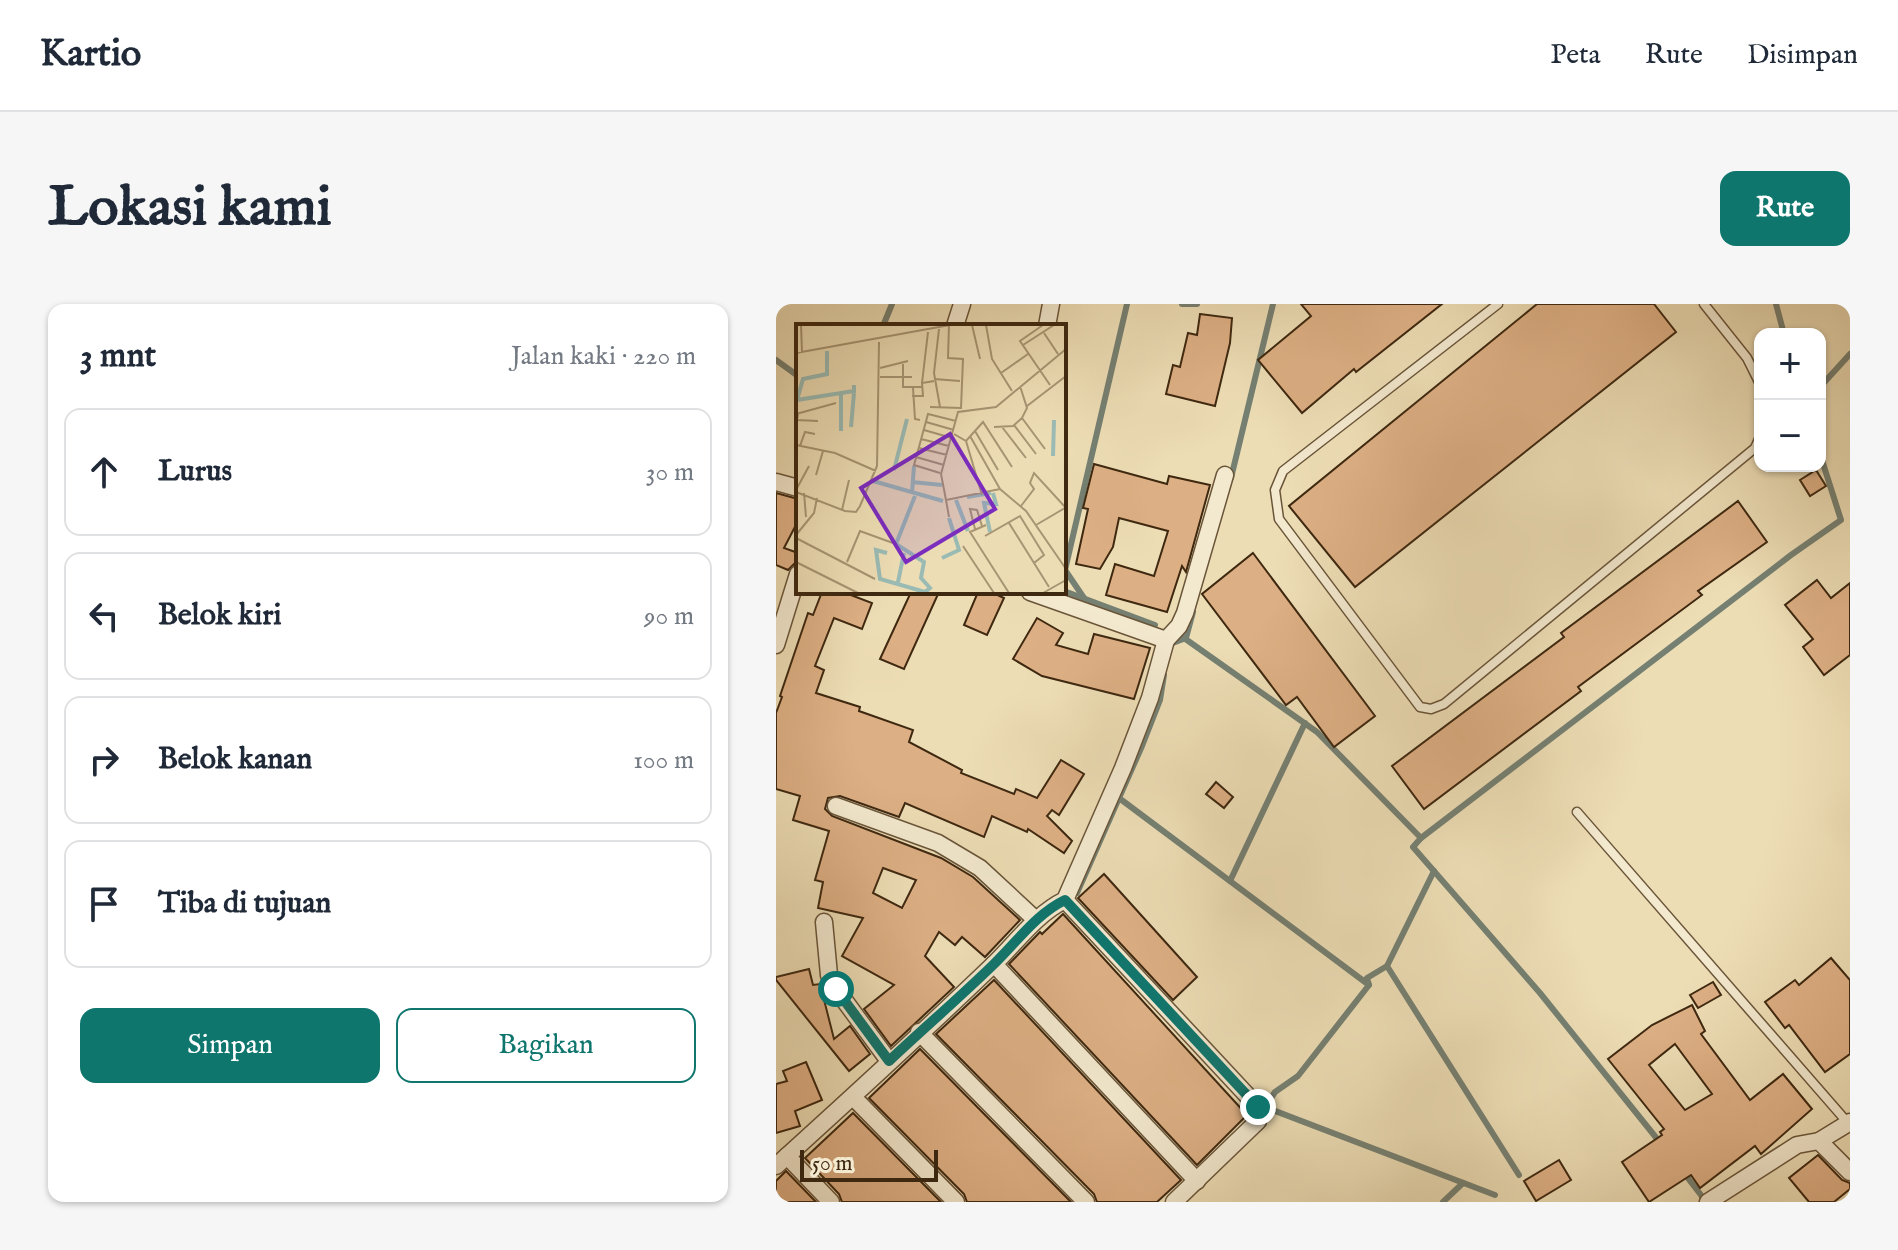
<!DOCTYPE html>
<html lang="id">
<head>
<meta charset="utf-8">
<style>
  :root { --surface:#fff; --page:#f6f6f7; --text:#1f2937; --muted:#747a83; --line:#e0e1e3; --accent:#0f766e }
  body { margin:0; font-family:"IM FELL English",serif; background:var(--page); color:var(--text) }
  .controls { position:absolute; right:24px; top:24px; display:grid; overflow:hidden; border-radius:16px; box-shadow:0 2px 6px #0004 }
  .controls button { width:72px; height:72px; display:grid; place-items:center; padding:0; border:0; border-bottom:2px solid var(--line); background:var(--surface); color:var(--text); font:40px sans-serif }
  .scale { position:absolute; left:24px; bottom:20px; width:138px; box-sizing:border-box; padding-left:8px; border:4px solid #3e2810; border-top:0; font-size:22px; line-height:28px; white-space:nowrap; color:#3e2810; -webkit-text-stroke:6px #f3e9cf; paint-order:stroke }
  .stop { position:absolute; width:24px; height:24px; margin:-18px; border:6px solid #0f766e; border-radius:50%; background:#fff }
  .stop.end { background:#0f766e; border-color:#fff; box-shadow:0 2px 8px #0008 }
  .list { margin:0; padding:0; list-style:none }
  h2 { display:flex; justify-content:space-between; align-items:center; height:104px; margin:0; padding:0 32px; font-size:34px }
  h2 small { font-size:26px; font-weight:400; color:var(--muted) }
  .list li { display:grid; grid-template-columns:52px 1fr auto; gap:24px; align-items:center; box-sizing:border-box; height:128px; margin:0 16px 16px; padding:0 16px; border:2px solid var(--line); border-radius:16px }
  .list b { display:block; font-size:30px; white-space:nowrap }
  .list em { font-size:26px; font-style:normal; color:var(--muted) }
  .actions { display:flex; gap:16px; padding:24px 32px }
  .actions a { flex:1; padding:18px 0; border:2px solid var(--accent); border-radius:16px; text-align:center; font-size:28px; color:var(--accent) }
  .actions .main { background:var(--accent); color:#fff }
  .icon { flex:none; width:44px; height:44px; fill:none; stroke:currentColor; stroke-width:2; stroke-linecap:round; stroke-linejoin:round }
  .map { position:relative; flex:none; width:1074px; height:898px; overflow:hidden; border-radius:16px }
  header { display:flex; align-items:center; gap:48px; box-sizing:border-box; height:112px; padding:0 40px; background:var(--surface); border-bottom:2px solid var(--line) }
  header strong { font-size:38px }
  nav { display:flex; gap:44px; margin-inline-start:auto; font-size:28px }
  .intro { display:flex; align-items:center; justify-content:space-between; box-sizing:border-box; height:192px; padding:0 48px }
  h1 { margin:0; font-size:56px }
  .button { padding:20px 36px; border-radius:16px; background:var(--accent); color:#fff; font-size:28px; font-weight:700 }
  main { display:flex; gap:48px; padding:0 48px }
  aside { flex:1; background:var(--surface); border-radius:16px; box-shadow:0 2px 6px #0004 }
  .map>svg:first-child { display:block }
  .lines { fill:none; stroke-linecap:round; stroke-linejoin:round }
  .stream { stroke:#758072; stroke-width:6 }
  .building { fill:#ddaf84; stroke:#3e2810; stroke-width:2; fill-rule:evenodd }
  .service-casing { stroke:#6a5539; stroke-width:11 }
  .minor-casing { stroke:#6a5539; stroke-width:19 }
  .service { stroke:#f3e9cf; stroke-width:8 }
  .minor { stroke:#f3e9cf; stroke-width:16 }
  .route { stroke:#0f766e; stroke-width:10 }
  .inset-river { fill:none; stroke:#9abbb4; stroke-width:4 }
  .inset-road { fill:none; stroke:#a79573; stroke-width:2 }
  .view { fill:#7b2cbf; fill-opacity:0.15; stroke:#7b2cbf; stroke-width:4 }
  .inset-edge { fill:none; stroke:#3e2810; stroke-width:4 }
</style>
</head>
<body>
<header>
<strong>Kartio</strong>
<nav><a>Peta</a><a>Rute</a><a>Disimpan</a></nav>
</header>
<div class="intro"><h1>Lokasi kami</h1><a class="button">Rute</a></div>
<main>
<aside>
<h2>3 mnt<small>Jalan kaki · 220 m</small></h2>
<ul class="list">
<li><svg class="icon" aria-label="ahead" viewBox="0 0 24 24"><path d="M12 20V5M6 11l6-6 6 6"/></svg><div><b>Lurus</b></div><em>30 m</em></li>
<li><svg class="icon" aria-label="left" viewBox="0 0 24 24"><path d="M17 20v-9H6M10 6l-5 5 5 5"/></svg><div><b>Belok kiri</b></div><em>90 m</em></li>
<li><svg class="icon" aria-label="right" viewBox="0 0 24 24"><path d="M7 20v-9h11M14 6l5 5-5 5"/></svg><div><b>Belok kanan</b></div><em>100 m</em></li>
<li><svg class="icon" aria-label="arrive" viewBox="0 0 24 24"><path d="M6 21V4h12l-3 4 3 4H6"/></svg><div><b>Tiba di tujuan</b></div></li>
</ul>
<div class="actions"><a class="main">Simpan</a><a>Bagikan</a></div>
</aside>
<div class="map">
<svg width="1074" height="898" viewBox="0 0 1074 898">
  <rect width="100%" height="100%" fill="#edddb5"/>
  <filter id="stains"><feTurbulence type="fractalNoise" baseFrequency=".0025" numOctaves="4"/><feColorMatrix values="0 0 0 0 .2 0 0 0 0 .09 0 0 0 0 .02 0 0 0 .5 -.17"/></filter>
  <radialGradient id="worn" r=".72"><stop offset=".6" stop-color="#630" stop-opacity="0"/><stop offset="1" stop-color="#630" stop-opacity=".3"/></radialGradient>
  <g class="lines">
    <!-- stream -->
    <g class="stream">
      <polyline points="406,0 421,0"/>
      <polyline points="1000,0 1008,30"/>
      <polyline points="107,22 116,0"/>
      <polyline points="0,56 22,72"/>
      <polyline points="1044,83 1074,50"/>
      <polyline points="455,174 497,0"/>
      <polyline points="288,287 379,321"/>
      <polyline points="308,294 289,266 351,0"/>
      <polyline points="408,334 541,428 645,534 637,543 764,689 886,841"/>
      <polyline points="394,340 410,334 417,308"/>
      <polyline points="343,494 593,681"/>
      <polyline points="645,534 1015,251 1065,216 1044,150"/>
      <polyline points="454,577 529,419"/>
      <polyline points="301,589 366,442 384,396 388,371"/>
      <polyline points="611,662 743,871"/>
      <polyline points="489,803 719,891"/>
      <polyline points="487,806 499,788 522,772 593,681 591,674 611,662 658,567"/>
      <polyline points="908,869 928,895"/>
      <polyline points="667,898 687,879"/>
    </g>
  </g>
  <!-- building -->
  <g class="building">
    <polygon points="525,0 666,0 580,68 578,65 526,109 482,56 535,12"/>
    <polygon points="761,0 878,0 900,28 579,283 513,202"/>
    <polygon points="424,10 456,14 454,39 439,102 390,90 397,61 404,63 412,29 421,31"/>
    <polygon points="318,160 391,180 393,172 434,181 410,268 406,262 391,308 330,291 339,260 378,272 392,227 343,214 337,243 324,265 300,260 312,205 307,204"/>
    <polygon points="1040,166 1050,182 1034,192 1024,176"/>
    <polygon points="0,189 22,195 22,217 8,244 22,249 22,252 19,259 12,266 0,261"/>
    <polygon points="962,197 991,238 922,287 926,291 802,383 805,387 648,505 616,462 788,333 785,329"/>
    <polygon points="477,249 599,412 558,443 521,393 510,401 426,290"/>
    <polygon points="1041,276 1055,294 1074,279 1074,351 1048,371 1027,343 1037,335 1009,301"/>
    <path d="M46 288H67L96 299 86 325 58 314 39 362 48 366 40 389 84 403 83 407 137 426 133 438 186 466 185 469 238 490 240 485 261 494 285 456 308 470 283 511 276 506 271 512 296 537 288 549 252 525 251 528 216 512 208 533 129 499 123 513 64 492 52 494 49 505 56 512 165 554 197 573 244 616 209 653 186 633 179 641 163 628 149 652 178 683 115 742 88 705 118 681 66 652 87 614 42 604 47 578 39 576 53 527 17 516 24 492 0 485V409L6 393 4 392 32 309 37 311ZM107 564 140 576 126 604 97 589Z"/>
    <polygon points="135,288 163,288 128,365 104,355"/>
    <polygon points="202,288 215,288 228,294 211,331 188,321"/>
    <polygon points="261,314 287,329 280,341 312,350 318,330 374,344 358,395 266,372 237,355"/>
    <polygon points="440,478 457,493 448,504 430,490"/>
    <polygon points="328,570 421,673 397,696 302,594"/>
    <polygon points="287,610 471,811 421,861 233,660 264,628 266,630"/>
    <polygon points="1055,654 1074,676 1074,750 1049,768 1013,721 1009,724 989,698 1019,676 1023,681"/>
    <polygon points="33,665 37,681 44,680 58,735 74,722 94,750 73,767 0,676 0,673"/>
    <polygon points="218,676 405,876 381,898 321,898 318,890 160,730"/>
    <polygon points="937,678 945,691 922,704 914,691"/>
    <path d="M916 701 929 727 925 730 974 796 1007 770 1036 805 985 850 979 842 924 884 915 871 873 898 846 858 886 831 884 828 888 825 832 755 876 721ZM899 740 936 790 909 806 873 761Z"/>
    <polygon points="144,745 295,898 191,898 188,890 93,794"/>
    <polygon points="30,758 46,796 19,807 24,822 0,829 0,780 11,777 7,767"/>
    <polygon points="77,809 165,898 66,898 63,890 29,854"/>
    <polygon points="1042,851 1066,876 1074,879 1074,885 1058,898 1033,898 1013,874"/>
    <polygon points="783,856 795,876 760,897 748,877"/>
    <polygon points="10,867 40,898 0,898 0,877"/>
  </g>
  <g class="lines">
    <!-- service casing -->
    <g class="service-casing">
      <g id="service">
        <polyline points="722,0 507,167 499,186 503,215 644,403 655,405 668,400 979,144 984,133"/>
        <polyline points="928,0 971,54 984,80"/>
        <polyline points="801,508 1072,819"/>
      </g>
    </g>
    <!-- minor casing -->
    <g class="minor-casing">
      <g id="minor">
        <polyline points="179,22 186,0"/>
        <polyline points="271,22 275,0"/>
        <polyline points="0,178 22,184"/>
        <polyline points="254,288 390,336 403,322 409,309 449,171"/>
        <polyline points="0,341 22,270"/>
        <polyline points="60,502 162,539 204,564 260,616"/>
        <polyline points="289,596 482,803 482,817 398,898"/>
        <polyline points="48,618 53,671 60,685 113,757"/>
        <polyline points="218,660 421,877"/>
        <polyline points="143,728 310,898"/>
        <polyline points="77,793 180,898"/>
        <polyline points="1043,837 1074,868"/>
        <polyline points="11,852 55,898"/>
        <path d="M0 862C73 796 146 729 217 661 240 639 260 610 289 596L347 464 374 394 390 336"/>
        <polyline points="932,898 1021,841 1043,837 1074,818"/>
      </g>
    </g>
    <!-- service -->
    <use href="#service" class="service"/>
    <!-- minor -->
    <use href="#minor" class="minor"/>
  </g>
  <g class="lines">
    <!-- route -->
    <path class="route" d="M60 685 113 757C147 725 183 694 217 661 240 639 260 610 289 596L482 803"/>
  </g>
  <!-- overview -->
  <g transform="translate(20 20)">
    <rect width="270" height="270" fill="#edddb5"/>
    <path class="inset-river" d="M31 27V50L7 55 1 76 45 69M55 103 58 69M45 107V69L58 67V61M257 132 258 96M98 146 111 95M77 157 147 177M116 158 146 161M116 169 118 142M171 173 195 169M160 176 172 207M194 208 188 179 200 180 197 169M91 229 80 226 84 255 129 268 134 264 125 254 128 238 100 220 119 172M146 234 163 226 153 194M102 258 108 229"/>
    <path class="inset-road" d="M5 1 6 28M176 1 184 35M190 1 196 35 216 67M247 1 224 17 254 61M143 5 138 49 144 83M248 9 262 30M227 21 258 1M0 29 154 1M107 40V63H127M84 44 112 37M205 49 232 30M84 53H116M138 55 164 57M126 59 132 8M117 64 119 95 124 96M116 72H127L126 59 138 57M231 82 270 52M134 83 165 84 167 35 152 34 153 1M0 90 40 79M2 90 1 96 22 97M226 94 249 125M130 98 158 106M218 101 240 130M198 103 217 102 226 94 231 84 224 62M206 103 230 134M128 106 156 114M179 107 202 146M158 110 170 117 187 98 216 143M174 112 204 165 230 187 270 245M125 115 153 122M170 117 186 171M0 121 39 129 80 147M4 122 9 108 19 110M123 124 151 131M120 133 148 141M144 149 118 141 132 90 160 97M20 151 27 127M0 166 13 142M0 168 49 187 60 188 64 182 81 142 83 18M8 169 10 193M150 176 145 150 162 88 200 83 270 25M225 182 238 165 234 159 238 149 270 184M46 186 53 156M153 193 150 176 204 165M213 199 253 263M190 201 174 208 213 269M240 201 269 184M179 205 174 185 181 186 186 202M0 211 18 189 21 174M189 212 224 192 248 231 238 239M0 214 79 255M167 222 198 269M0 238 62 269M51 238 64 207 97 219M247 269 270 256"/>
    <path class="view" d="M154 110 199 185 110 238 65 164Z"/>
    <rect width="270" height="270" class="inset-edge"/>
  </g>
  <rect width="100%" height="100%" filter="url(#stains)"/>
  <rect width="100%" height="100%" fill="url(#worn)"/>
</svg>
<div class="controls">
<button>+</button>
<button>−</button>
</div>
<div class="scale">50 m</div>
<div class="stop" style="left:60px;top:685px"></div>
<div class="stop end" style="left:482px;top:803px"></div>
</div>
</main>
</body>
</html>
